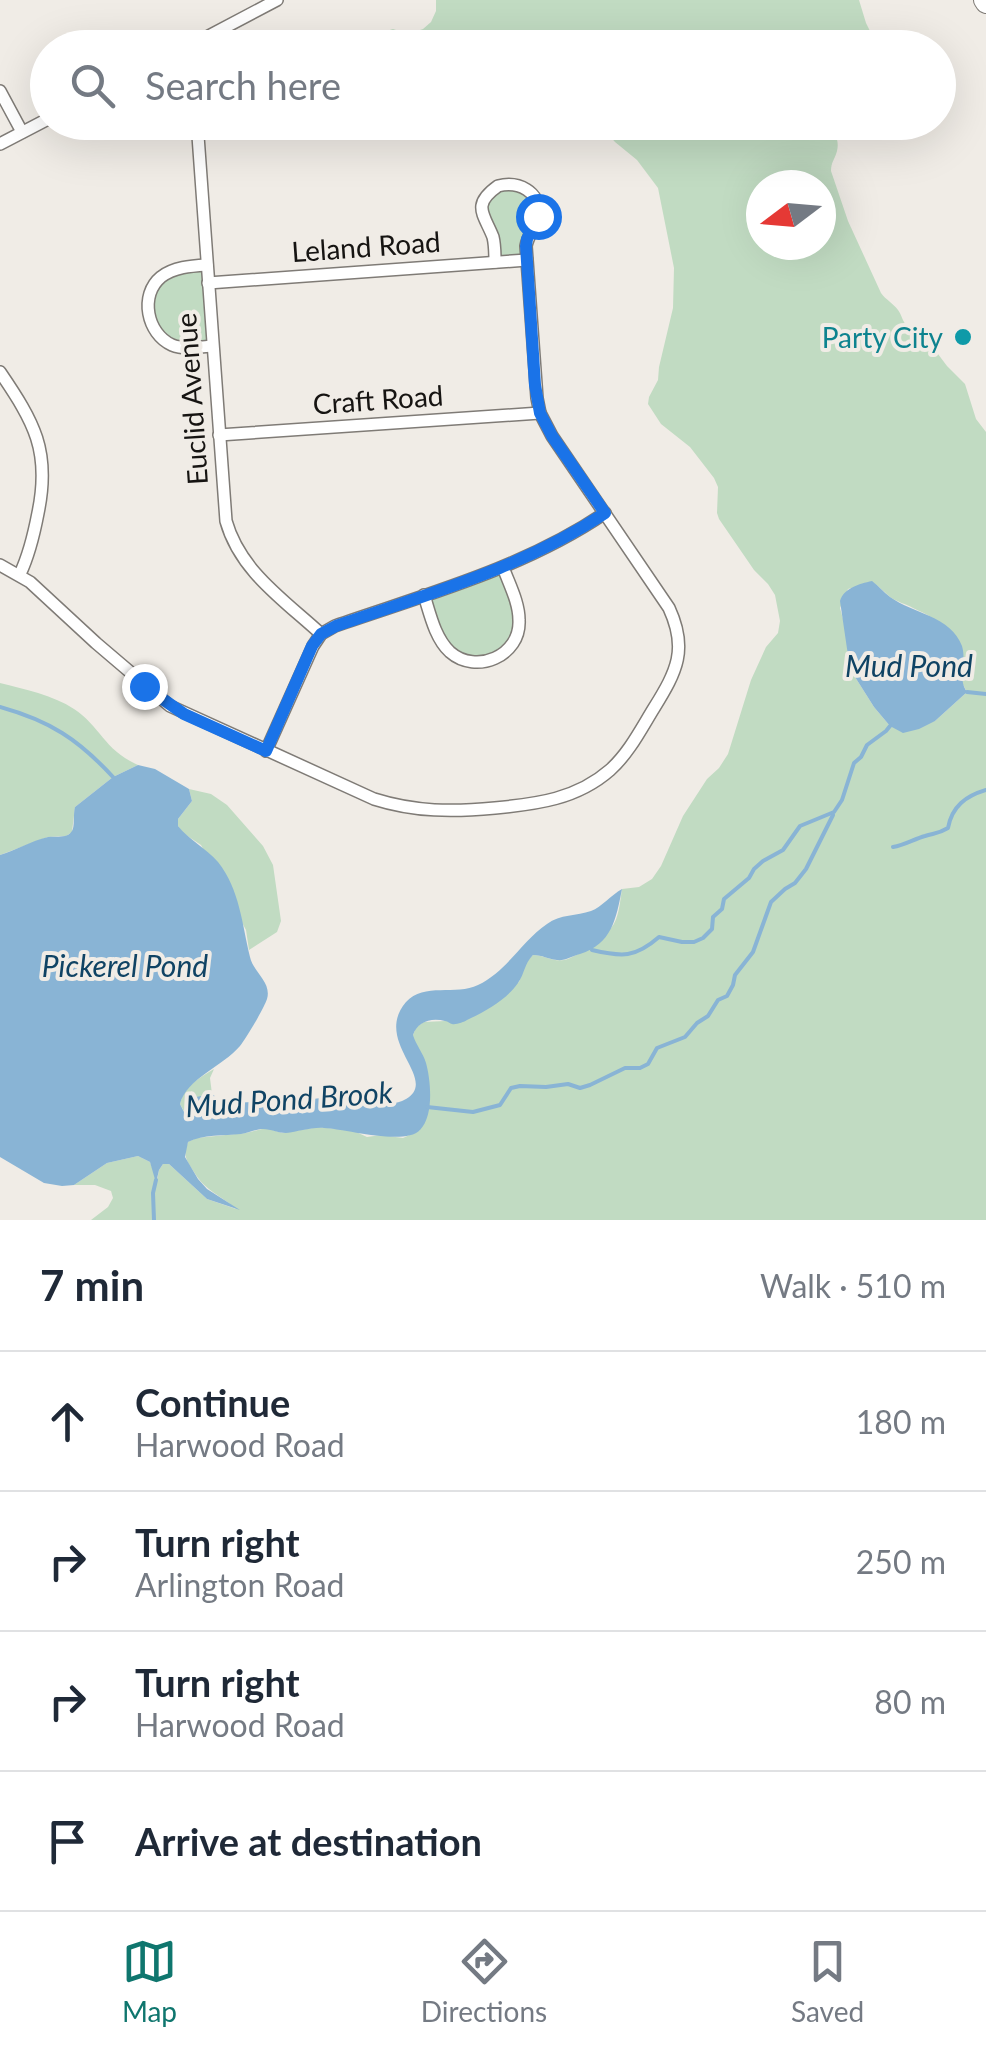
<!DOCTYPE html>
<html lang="en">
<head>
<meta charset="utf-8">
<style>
  :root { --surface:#fff; --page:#f6f6f7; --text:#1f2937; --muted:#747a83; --line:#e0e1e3; --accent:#0f766e }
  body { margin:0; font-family:Lato,sans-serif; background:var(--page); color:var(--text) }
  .compass { position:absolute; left:746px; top:170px; width:90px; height:90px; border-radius:50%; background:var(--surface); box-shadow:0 10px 40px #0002; rotate:254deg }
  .stop { position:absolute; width:30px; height:30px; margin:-22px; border:8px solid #1a73e8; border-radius:50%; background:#fff }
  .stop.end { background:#1a73e8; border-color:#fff; box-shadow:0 2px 10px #0008 }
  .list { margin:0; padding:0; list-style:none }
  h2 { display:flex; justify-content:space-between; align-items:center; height:130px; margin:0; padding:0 40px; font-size:42px }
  h2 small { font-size:32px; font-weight:400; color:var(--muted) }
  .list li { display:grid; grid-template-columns:65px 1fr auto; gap:30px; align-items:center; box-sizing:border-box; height:140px; padding:0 40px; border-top:2px solid var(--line) }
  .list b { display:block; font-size:38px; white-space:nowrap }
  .list p { margin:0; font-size:32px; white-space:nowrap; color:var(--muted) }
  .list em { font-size:32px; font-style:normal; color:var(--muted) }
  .icon { flex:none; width:55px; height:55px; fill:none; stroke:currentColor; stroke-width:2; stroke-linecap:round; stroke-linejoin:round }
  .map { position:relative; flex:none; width:986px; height:1220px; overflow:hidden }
  .search { position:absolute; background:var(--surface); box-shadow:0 10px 40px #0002; left:30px; right:30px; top:30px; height:110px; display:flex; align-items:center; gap:25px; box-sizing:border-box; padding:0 35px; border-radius:55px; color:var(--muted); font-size:38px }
  .sheet { height:690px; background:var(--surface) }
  nav { display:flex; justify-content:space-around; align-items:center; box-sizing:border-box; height:140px; border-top:2px solid var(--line); background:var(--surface); font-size:28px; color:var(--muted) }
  nav a { display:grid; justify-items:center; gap:5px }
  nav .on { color:var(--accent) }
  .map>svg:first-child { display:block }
  .green { fill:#c1dbc2; fill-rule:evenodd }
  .water { fill:#89b4d5 }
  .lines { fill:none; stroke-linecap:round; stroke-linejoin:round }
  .stream { stroke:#89b4d5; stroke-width:4 }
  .street-casing { stroke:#7f7b76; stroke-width:14 }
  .highway-casing { stroke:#7f7b76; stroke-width:22 }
  .street { stroke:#fff; stroke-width:11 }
  .highway { stroke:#fff; stroke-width:20 }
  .route { stroke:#1a73e8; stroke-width:12 }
  .culture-dot { fill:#0f9aa8; stroke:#f0ece6; stroke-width:4 }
  .labels { text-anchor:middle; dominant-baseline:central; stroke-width:8; stroke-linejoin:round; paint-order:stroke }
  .street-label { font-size:28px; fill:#161412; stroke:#f0ece6 }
  .culture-label { font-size:28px; fill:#0d838f; stroke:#f0ece6; text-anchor:end }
  .water-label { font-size:30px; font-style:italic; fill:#0f4364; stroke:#f0ece6 }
</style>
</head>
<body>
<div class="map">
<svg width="986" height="1220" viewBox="0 0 986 1220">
  <rect width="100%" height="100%" fill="#f0ece6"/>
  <!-- green -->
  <g class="green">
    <path d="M436 0H859L866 23 878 47 492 48C478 41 461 36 446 43L445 47H330L333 42 343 37 363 38 393 29 408 34 423 29 431 22 436 11Z"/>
    <path d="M598 123H841C832 138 840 138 837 151 835 159 831 162 831 171L848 221 881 293C886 300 893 303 898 310 902 315 902 321 907 326L919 325 929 331 938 354 947 366 965 384 976 419 986 432V1220H91L108 1207 113 1198 111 1191 95 1185H74L107 1163 138 1156 150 1162 157 1180 159 1170 163 1164H169L207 1199 236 1209C221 1195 206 1192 194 1172 186 1160 183 1156 188 1142L196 1138 246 1133 266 1128 282 1133 319 1127 354 1131 367 1137 381 1135 403 1138 420 1130 413 1035 416 1027 424 1022 445 1021 519 982 525 963 533 955C544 955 553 962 564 960 576 958 603 937 611 928 619 919 620 901 622 889L639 887 652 879 661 866 683 816 707 779 719 768 728 754 751 680 766 647 778 633 780 621 775 595 768 584 754 570 719 519 717 513 718 487 714 478 690 447 661 424 648 404 649 397 658 380 659 367 673 308 674 268 658 188 637 160 615 142ZM761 185H821V245H761ZM872 582C879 586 884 592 890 597 897 602 906 604 913 608 946 623 972 640 961 681L967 692 935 721 890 726 874 707 850 669 845 626 840 608 848 589Z"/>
    <polygon points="512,184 537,204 527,260 495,262 484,201"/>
    <polygon points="207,265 212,346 181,347 152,325 151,290 159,278"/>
    <polygon points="503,567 518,612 516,637 487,662 452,654 424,595"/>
    <path d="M0 683C24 689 53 695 74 709 101 727 104 750 138 765L113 777 75 807 72 832 66 836 48 837 0 855Z"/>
    <polygon points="189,789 211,794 227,805 263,846 273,865 281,921 277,932 249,950 246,930 201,845 183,833 178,826 178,819 192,801"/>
    <path d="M214 1069 210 1078 212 1094C197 1097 188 1101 187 1117L180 1104C185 1085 198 1079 214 1069Z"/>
  </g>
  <!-- water -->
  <g class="water">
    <path d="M872 581C879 586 883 592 890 597 912 613 951 616 962 646 967 663 957 678 967 692L935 721 919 729 903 733 890 726 874 707 850 669 840 601C844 588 859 584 872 581Z"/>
    <path d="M138 765 155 769 189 789 192 801 178 819V826C189 840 206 848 218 862 240 890 242 924 250 957 253 972 272 982 267 999 264 1008 246 1039 240 1046 222 1067 187 1078 180 1104L186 1116 190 1102 196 1097 212 1094C228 1108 251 1100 271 1101 299 1102 319 1098 347 1095 369 1093 385 1111 406 1099 440 1079 372 1042 406 1002 424 982 456 996 478 985 507 971 522 941 547 924 560 914 577 916 591 911 602 907 611 895 622 889 616 919 612 944 580 954 572 956 565 961 557 960 547 959 543 955 533 955 524 964 525 973 518 983 506 1000 486 1011 467 1020 464 1022 456 1025 452 1024 450 1024 448 1021 445 1021 431 1017 417 1022 413 1035 416 1045 423 1053 426 1063 431 1081 434 1116 420 1130 405 1146 346 1129 324 1128 311 1127 298 1132 286 1133 278 1133 271 1129 263 1129 256 1129 248 1133 241 1134 224 1136 203 1134 188 1142L185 1157 198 1179 207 1189 240 1210 207 1199 169 1164H163L159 1170 156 1183 150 1162 138 1156 107 1163 74 1185 62 1186 44 1183 0 1157V855C16 850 31 841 48 837 55 836 67 839 72 831 75 827 73 814 75 807L113 777Z"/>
  </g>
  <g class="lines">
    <!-- stream -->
    <g class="stream">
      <polyline points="967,692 986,694"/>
      <path d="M0 707C50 721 78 739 113 777"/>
      <path d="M893 847C905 845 914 839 925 836 935 833 938 834 948 828 952 806 966 796 986 790"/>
      <path d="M592 950C622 957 635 958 659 937L682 942H694L703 938 712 929 713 917 722 909 724 899 749 878 754 869 763 861 783 850 800 826 834 812 842 800 854 763 861 757 867 745 886 731 890 726"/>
      <polyline points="427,1107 473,1112 500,1105 511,1088 520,1086 546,1087 568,1084 580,1088 590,1085 625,1068 640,1068 648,1064 657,1048 685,1037 697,1023 708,1016 718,1000 727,996 733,985 735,975 753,952 771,902 785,889 795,883 806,869 833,815"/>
      <polyline points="154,1220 153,1193 156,1180"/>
    </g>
    <!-- street casing -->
    <g class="street-casing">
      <g id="street">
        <polyline points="186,48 277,0"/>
        <polyline points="0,91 22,132"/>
        <path d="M197 122 226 521C240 571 284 600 321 634"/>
        <polyline points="0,144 48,119"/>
        <path d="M207 265C191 266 174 267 161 277 139 295 147 334 172 345 184 350 200 347 212 346"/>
        <polyline points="208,283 527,260"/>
        <path d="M0 372C34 422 51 451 38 513 34 534 29 555 20 574"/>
        <polyline points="219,435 540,413"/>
        <path d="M0 565 30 582 96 643 170 706 374 799C415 812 453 812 495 808 537 804 577 799 610 770 629 753 641 729 654 708 677 671 688 649 669 608L552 436 540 413 537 398 526 246C528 235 536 226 538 215 541 191 518 181 498 186 471 205 484 214 493 237 495 245 495 254 495 262"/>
        <path d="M424 595C430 614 435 638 450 652 476 675 521 656 519 620 519 602 509 584 503 567"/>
        <path d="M266 751 313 646 321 634 335 626C427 594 524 568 605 513"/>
      </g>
    </g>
    <!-- highway casing -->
    <g class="highway-casing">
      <polyline id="highway" points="984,0 986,3"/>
    </g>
    <!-- street -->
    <use href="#street" class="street"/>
    <!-- highway -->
    <use href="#highway" class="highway"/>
  </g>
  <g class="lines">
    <!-- route -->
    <path class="route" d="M144 686 184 714 266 751 312 646 321 634 336 626C427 594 523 568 605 513L552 436 540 413 535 385 526 246 527 239 538 216"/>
  </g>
  <!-- markers -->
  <circle class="culture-dot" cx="963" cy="337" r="10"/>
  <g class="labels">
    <!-- street labels -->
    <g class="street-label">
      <text transform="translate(366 246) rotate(-4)">Leland Road</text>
      <text transform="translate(191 399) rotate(-94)">Euclid Avenue</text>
      <text transform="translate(378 399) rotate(-4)">Craft Road</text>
    </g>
    <!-- culture labels -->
    <g class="culture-label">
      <text x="943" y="337">Party City</text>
    </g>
    <!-- water labels -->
    <g class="water-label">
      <text x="909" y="665">Mud Pond</text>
      <text x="125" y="965">Pickerel Pond</text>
      <text transform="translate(289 1098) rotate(-4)">Mud Pond Brook</text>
    </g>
  </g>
</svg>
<svg class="compass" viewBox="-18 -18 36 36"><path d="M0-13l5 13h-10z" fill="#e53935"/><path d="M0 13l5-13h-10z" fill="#747a83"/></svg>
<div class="stop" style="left:538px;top:216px"></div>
<div class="stop end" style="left:144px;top:686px"></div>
<div class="search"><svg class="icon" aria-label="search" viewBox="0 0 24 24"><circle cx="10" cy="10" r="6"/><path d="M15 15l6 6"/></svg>Search here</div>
</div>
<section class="sheet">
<h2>7 min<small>Walk · 510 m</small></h2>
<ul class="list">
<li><svg class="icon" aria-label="ahead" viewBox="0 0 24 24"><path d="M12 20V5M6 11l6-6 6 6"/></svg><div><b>Continue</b><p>Harwood Road</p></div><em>180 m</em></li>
<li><svg class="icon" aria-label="right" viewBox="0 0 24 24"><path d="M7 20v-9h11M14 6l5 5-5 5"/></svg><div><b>Turn right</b><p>Arlington Road</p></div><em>250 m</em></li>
<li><svg class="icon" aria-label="right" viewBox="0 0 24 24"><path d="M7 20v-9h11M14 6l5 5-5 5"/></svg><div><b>Turn right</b><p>Harwood Road</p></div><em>80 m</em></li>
<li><svg class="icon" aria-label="arrive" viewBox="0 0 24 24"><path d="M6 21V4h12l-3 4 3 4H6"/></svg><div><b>Arrive at destination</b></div></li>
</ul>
</section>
<nav>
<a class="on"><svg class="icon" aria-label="map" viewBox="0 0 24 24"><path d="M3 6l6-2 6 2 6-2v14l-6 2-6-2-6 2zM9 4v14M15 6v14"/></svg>Map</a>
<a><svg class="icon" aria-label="directions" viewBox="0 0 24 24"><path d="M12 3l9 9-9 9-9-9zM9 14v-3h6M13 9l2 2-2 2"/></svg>Directions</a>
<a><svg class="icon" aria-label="saved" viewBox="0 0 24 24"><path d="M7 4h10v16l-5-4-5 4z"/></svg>Saved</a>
</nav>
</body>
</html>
